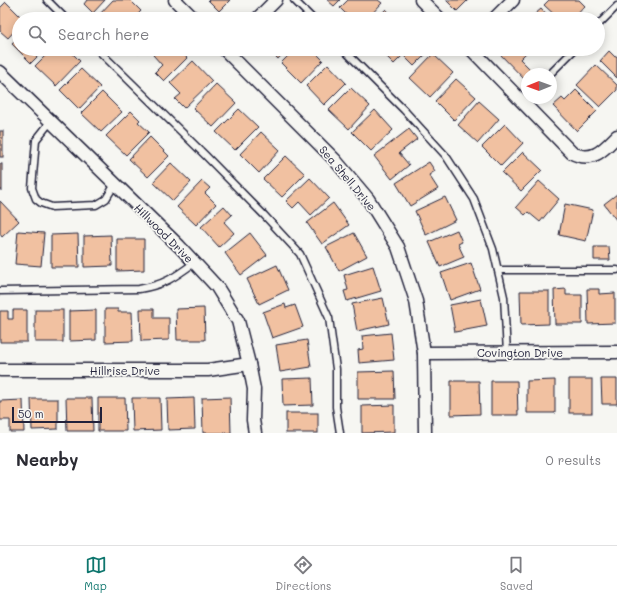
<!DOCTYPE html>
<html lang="en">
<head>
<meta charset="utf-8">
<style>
  :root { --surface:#fff; --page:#f2f2f3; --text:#2b2b33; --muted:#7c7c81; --line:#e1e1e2; --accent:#0f766e }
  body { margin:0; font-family:Mali,sans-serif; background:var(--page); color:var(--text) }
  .compass { position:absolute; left:521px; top:68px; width:36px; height:36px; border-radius:50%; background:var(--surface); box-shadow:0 2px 10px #0003; rotate:269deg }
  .scale { position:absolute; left:12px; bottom:10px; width:90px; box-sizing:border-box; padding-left:4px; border:2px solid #22223b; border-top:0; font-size:11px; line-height:14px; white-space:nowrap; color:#22223b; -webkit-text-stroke:3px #f6f6f2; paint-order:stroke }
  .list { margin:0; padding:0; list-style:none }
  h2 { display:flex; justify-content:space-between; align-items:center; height:52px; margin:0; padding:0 16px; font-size:17px }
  h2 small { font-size:13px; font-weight:400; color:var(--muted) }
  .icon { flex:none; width:22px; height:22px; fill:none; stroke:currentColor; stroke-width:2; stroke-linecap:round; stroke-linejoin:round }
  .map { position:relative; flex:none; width:617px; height:433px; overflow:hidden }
  .search { position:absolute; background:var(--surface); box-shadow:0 2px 10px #0003; left:12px; right:12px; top:12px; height:44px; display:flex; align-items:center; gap:10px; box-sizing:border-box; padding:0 14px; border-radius:22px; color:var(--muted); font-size:15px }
  .sheet { height:112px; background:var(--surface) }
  nav { display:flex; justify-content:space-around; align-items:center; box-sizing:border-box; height:56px; border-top:1px solid var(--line); background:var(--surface); font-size:11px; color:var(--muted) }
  nav a { display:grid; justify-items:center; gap:2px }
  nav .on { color:var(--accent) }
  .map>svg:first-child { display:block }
  .building { fill:#f1c1a1; stroke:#22223b }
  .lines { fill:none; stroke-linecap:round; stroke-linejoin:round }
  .lane-casing { stroke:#22223b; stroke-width:9 }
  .street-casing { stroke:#22223b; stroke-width:15 }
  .lane { stroke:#f6f6f2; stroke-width:6 }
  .street { stroke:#f6f6f2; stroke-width:12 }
  .labels { text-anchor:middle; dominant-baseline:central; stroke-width:3.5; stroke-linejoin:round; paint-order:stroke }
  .street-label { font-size:11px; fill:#22223b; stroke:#f6f6f2 }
</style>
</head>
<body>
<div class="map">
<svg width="617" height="433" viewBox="0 0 617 433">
  <rect width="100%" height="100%" fill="#f6f6f2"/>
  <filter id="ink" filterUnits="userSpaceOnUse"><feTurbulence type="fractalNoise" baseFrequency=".025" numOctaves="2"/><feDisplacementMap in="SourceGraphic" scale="8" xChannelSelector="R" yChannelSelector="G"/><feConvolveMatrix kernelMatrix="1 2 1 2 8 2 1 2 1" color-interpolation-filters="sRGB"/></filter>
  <g filter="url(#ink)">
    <!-- building -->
    <g class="building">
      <polygon points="87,0 105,0 93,13 84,4"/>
      <polygon points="113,0 130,0 141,11 133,19 101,19 98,16"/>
      <polygon points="208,0 230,0 219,11"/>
      <polygon points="327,0 340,0 334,6"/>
      <polygon points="348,0 378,0 382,3 367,19 351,19 340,8"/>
      <polygon points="446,0 468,0 457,11"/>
      <polygon points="549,0 579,0 585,6 573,19 559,19 544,5"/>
      <polygon points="6,2 23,19 19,19 19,26 8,38 0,31 0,8"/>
      <polygon points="386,9 395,19 376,19"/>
      <polygon points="541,9 550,19 529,19"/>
      <polygon points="19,37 19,49 45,49 31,63 12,44"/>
      <polygon points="52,49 61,49 67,55 70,51 80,61 56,86 35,66"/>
      <polygon points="133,49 148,49 145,52 143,50 138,54"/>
      <polygon points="159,49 178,49 187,58 164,81 155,72 162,65 153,55"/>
      <polygon points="268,49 287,49 278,59"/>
      <polygon points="295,49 312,49 323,60 301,83 281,63"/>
      <polygon points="392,49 428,49 429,51 414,66 403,55 394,64 385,55"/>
      <polygon points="499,49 530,49 520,59 535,74 527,74 527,82 497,51"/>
      <polygon points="609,51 615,57 617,56 617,78 600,61"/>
      <polygon points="433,54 453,73 430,97 410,78"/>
      <polygon points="193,61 212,81 184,108 175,99 181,94 170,83"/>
      <polygon points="328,64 346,83 324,105 306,86"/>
      <polygon points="596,65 617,85 617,90 600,107 577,85"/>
      <polygon points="81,69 100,87 79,109 60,90"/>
      <polygon points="456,79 476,97 454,120 435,101"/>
      <polygon points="216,84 236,103 213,127 193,108"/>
      <polygon points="351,88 370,106 349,129 329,110"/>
      <polygon points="576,90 597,111 577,131 553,106 562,98 565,101"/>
      <polygon points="102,92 122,112 101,132 81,113"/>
      <polygon points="479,101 499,119 478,143 458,125"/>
      <polygon points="239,109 258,127 235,150 216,132"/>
      <polygon points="375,110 393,130 371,151 352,132"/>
      <polygon points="131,111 140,120 138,122 149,132 126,155 106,136"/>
      <polygon points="505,124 523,143 501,166 482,147"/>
      <polygon points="409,129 417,139 399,153 409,165 392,179 374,156"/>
      <rect x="0" y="131" width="3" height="26"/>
      <polygon points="261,132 280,150 259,173 240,154"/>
      <polygon points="150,137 169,156 148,177 129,159"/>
      <polygon points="523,152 542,170 521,191 502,173"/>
      <polygon points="286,156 305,174 282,197 263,179"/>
      <polygon points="429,162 435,171 429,175 438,189 410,206 396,183"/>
      <polygon points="171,163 191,182 173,201 153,182"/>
      <rect x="0" y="164" width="2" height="26"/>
      <polygon points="310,178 329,198 311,215 299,202 293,208 286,201"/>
      <polygon points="202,181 210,188 205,193 216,204 196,225 177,207"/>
      <polygon points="539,181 559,199 540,222 528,212 525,215 516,207"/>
      <polygon points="617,194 617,221 604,204"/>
      <polygon points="445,197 456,220 426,235 415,211"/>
      <polygon points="0,201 19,221 2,237 0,234"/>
      <polygon points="333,203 349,225 322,244 307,223"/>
      <polygon points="565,204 593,210 586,241 559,235"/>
      <polygon points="224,206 232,215 224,222 234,233 219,247 201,227"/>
      <polygon points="457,230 462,242 458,244 464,257 440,267 429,242"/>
      <polygon points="18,231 44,233 41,266 15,264"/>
      <polygon points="250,233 267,255 241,275 225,253"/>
      <polygon points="354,233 367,256 339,271 326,247"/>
      <polygon points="78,234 79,267 51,267 51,235"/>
      <polygon points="111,235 112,266 84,267 84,236"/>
      <polygon points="117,239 144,239 144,270 117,271"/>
      <polygon points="594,247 609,247 610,260 594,260"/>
      <polygon points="471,263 480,289 450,300 441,273"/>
      <polygon points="277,265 288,290 259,304 247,279"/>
      <polygon points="373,266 381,291 347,301 344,291 348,290 344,275"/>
      <polygon points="566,289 566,295 582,295 582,324 555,324 554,290"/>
      <polygon points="587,289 599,289 599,294 615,293 615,323 588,324"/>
      <polygon points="520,291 549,291 549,324 521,325"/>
      <polygon points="383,298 389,324 357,331 352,304"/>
      <polygon points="481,299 487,326 455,332 450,305"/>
      <polygon points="285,304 286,308 295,305 303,327 272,338 263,312"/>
      <polygon points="204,308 205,340 177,340 176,309"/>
      <polygon points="105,309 118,309 118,312 132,312 133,341 105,342"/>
      <polygon points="140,309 154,309 154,318 169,318 169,340 141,341"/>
      <polygon points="13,310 27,310 27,342 0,342 0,311 8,311 8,319 13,319"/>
      <rect x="35" y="310" width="28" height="32"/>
      <polygon points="96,310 96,340 69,341 69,311"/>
      <polygon points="391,333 394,360 359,363 358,350 363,349 362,336"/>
      <polygon points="307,340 311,367 280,372 276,345"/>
      <polygon points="394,371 395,399 358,399 358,372"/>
      <polygon points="312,378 313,405 283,406 282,379"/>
      <rect x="569" y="379" width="23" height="34"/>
      <polygon points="601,379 617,379 617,404 602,404"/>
      <polygon points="555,380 555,413 527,413 527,381"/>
      <polygon points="451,381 479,381 480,414 451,415"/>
      <polygon points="491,381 517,381 518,415 491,415"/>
      <polygon points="230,397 231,433 203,433 202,398"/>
      <polygon points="66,398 92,398 93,431 67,431"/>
      <polygon points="98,398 125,398 126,431 98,431"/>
      <polygon points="132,398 160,398 161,430 133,431"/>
      <polygon points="194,398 195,429 168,430 167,399"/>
      <polygon points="31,399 58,399 58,429 32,430"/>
      <polygon points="23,400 24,432 10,432 10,420 0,420 0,401"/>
      <polygon points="394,405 394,432 362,433 362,406"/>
      <rect x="286" y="413" width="32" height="20"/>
    </g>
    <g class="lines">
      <!-- lane casing -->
      <g class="lane-casing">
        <g id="lane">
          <polyline points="47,0 66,19"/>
          <polyline points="294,0 313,19"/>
          <polyline points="598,25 617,6"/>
          <polyline points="97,49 205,155 264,215 300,254 329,318 336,369 336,407 340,433"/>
          <polyline points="343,49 404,110 446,156 474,199 493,249 504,297 507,353"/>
          <polyline points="550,74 575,49"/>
          <polyline points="51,121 36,140 32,188 36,199 41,203 52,207 96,205 106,199 115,184"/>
          <polyline points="498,270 617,270"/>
          <path d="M0 291 139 289C164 285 175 277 194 263"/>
        </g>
      </g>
      <!-- street casing -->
      <g class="street-casing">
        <g id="street">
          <polyline points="175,0 194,19"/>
          <polyline points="421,0 440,19"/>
          <polyline points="257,19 276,0"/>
          <polyline points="494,19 513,0"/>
          <polyline points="224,49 335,160 368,199 398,247 416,301 424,353 425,433"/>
          <path d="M471 49 572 153C593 163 603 150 617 136"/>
          <polyline points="0,72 179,246 217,287 238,321 249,364 254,389 253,420 255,433"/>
          <polyline points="424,353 617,352"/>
          <polyline points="0,370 208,370 249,364"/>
        </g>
      </g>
      <!-- lane -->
      <use href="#lane" class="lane"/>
      <!-- street -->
      <use href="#street" class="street"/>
    </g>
  </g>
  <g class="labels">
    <!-- street labels -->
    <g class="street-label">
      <text transform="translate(348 178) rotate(50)">Sea Shell Drive</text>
      <text transform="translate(164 233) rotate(45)">Hillwood Drive</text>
      <text x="520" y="352">Covington Drive</text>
      <text x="125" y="370">Hillrise Drive</text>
    </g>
  </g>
</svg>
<svg class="compass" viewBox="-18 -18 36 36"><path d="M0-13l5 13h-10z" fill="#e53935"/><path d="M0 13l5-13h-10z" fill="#7c7c81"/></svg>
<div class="scale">50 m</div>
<div class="search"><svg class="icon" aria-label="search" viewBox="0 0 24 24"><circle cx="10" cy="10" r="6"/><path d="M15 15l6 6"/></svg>Search here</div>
</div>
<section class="sheet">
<h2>Nearby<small>0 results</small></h2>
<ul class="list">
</ul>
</section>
<nav>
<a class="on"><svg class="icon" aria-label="map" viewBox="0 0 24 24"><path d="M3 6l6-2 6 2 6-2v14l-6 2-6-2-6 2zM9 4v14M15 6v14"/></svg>Map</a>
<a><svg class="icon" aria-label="directions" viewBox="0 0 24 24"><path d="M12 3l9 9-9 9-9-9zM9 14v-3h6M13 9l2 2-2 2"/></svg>Directions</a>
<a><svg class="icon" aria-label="saved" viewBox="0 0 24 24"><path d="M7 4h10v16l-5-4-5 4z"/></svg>Saved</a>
</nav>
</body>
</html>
